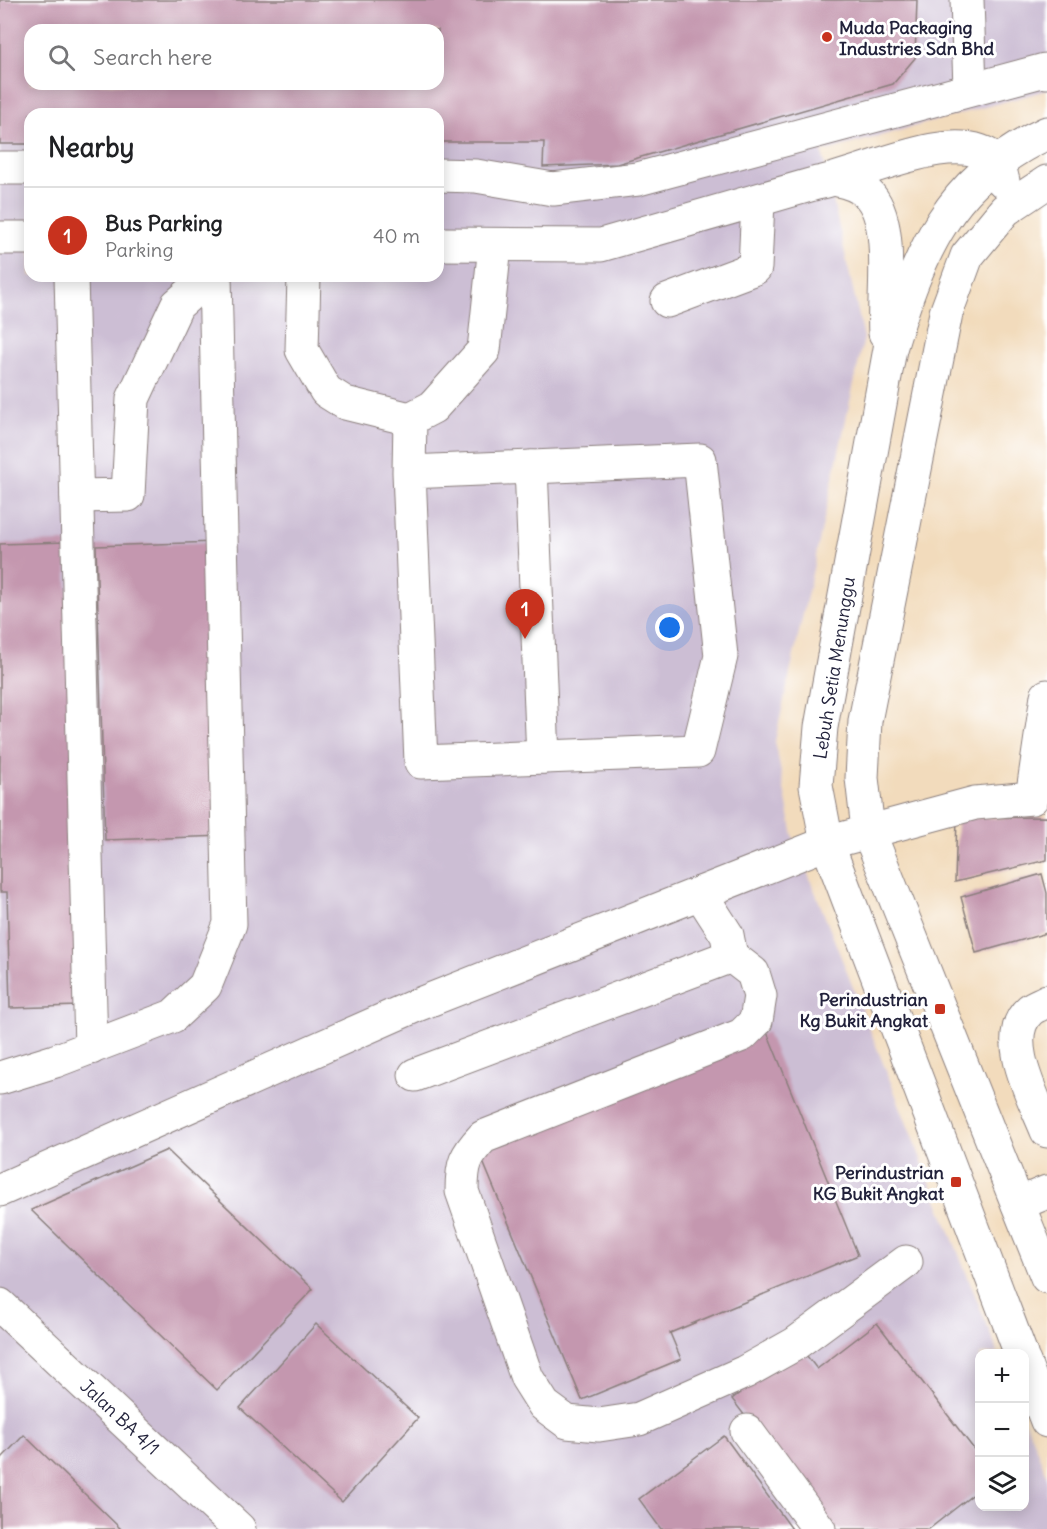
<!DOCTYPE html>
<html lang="en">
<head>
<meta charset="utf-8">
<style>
  :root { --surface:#fff; --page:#f6f6f6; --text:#202124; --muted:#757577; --line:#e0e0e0; --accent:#c8321e }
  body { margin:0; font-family:Delius,sans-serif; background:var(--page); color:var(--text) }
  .controls { position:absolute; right:18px; bottom:18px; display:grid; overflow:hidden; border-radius:12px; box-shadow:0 3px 15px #0003 }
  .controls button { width:54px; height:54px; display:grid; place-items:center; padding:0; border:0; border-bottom:2px solid var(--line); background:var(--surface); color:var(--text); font:30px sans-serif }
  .you { position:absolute; left:670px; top:628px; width:21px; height:21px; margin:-15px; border:4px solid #fff; border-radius:50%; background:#1a73e8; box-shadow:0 0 0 9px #1a73e833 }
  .badge { display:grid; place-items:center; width:39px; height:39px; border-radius:50%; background:var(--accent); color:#fff; font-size:20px; font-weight:700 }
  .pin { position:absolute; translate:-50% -50px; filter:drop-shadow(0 2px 3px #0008) }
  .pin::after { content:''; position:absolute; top:32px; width:21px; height:18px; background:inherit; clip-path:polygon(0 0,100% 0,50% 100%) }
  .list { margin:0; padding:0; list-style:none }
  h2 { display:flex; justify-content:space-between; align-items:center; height:78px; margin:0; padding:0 24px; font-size:26px }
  h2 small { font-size:20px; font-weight:400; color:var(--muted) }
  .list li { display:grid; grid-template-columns:39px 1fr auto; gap:18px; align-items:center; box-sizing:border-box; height:96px; padding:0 24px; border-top:2px solid var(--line) }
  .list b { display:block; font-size:22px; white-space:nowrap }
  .list p { margin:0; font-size:20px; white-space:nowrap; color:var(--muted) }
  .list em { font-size:20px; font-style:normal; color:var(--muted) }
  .icon { flex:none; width:33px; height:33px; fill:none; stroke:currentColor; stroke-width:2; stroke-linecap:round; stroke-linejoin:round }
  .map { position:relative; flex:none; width:1047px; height:1529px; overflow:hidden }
  .search { position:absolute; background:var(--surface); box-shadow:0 3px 15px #0003; left:24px; top:24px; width:420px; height:66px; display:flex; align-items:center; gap:15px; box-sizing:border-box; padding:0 21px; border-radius:18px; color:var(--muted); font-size:22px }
  .panel { position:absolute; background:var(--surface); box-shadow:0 3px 15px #0003; left:24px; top:108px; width:420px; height:174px; border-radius:18px }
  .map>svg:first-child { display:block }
  .industrial { fill:#ccbed4; fill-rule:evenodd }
  .building { fill:#c497af; fill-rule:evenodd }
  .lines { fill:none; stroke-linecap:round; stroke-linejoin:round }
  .minor-casing { stroke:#8a7e7c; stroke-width:35 }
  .minor { stroke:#fff; stroke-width:33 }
  .poi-dot { fill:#c8321e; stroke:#fff; stroke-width:2 }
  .labels { text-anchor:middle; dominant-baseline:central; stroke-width:6; stroke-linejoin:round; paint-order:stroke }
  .poi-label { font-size:18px; font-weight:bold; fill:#22223b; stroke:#fff; text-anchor:end }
  .street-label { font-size:18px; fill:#22223b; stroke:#fff }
</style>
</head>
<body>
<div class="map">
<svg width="1047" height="1529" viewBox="0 0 1047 1529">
  <rect width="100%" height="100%" fill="#fff"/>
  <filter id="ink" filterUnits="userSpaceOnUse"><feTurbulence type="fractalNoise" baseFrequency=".0167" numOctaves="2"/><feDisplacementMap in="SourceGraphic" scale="12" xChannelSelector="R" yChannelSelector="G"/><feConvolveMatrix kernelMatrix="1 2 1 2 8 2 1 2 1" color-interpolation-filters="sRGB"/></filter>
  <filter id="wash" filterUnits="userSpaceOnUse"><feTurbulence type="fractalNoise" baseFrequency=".008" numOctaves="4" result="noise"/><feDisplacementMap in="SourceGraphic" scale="24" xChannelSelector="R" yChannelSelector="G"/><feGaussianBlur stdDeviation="1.35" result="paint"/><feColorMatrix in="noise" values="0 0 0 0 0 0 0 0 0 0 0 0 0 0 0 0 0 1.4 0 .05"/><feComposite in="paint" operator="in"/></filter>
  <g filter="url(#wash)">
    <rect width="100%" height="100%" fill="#f2dbbc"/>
    <!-- industrial -->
    <path class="industrial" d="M0 0H1047V90L822 152 864 338 775 741 793 836 998 1353 980 1354V1506H1024L1025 1420 1047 1476V1529H0ZM30 30H438V84H30ZM30 114H438V276H30Z"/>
    <g id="blocks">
      <!-- building -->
      <g class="building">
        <path d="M0 0H917L915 58 893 84 617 164 543 167 544 142H438V114H30V144H0ZM30 30H438V84H30Z"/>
        <polygon points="66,542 79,1006 10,1008 7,892 0,892 0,544"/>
        <polygon points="216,542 225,836 105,840 96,546"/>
        <polygon points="1047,817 1047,860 955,882 957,818"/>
        <polygon points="1042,874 1047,893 1047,933 976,953 961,897"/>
        <polygon points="767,1032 858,1255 670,1333 681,1359 582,1400 479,1152"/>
        <polygon points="167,1150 313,1289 217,1390 31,1210"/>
        <polygon points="877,1323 980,1457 980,1489 929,1529 831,1529 732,1399 800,1347 817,1369"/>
        <polygon points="316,1324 418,1418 342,1502 240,1408"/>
        <polygon points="24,1435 121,1529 0,1529 0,1460"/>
        <polygon points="724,1436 792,1529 661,1529 639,1499"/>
      </g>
    </g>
  </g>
  <g filter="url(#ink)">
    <use href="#blocks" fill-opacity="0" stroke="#8a7e7c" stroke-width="1.5"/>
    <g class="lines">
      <!-- minor casing -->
      <g class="minor-casing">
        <g id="minor">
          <polyline points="967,0 970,88"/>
          <polyline points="0,168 30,168"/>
          <polyline points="438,175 476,176 553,189 638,179 1045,70 1047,72"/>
          <path d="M838 180C849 182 858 185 867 193 896 220 882 297 885 333"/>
          <polyline points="1047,182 1005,210 967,256 946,313 865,721 862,778 868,830 1047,1277"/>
          <polyline points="0,238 30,238"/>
          <path d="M438 244 601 245 817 183C864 175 957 125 995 160 1000 164 1001 175 1003 181"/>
          <polyline points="71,276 91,1048"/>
          <polyline points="304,276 302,350 326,391 345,403 410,419 409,472 421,762 698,751 721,656 700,460 409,472"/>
          <polyline points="667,301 755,268 758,201"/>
          <polyline points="410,419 433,407 484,350 495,245"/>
          <polyline points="531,467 543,757"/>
          <polyline points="77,496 128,495 133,399 177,305 210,276"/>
          <path d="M731 956 753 973 760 996 756 1021 742 1035 483 1137C465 1156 462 1164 462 1191L527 1378 544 1405 567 1422 599 1425 639 1419 745 1372 795 1344 906 1262"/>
          <path d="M1047 1001C1042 1004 1035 1006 1030 1010 999 1037 1035 1100 1047 1131"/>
          <polyline points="415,1075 731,956 727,935 700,893"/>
          <polyline points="0,1078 55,1061 173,1016 205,986 230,924 215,276"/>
          <polyline points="0,1190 417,1005 827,843 975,803 1032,798 1047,696"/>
          <polyline points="1018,1204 1047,1192"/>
          <polyline points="0,1305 239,1529"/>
          <path d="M1021 1354 827 843 816 786 821 727 890 349C919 252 949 178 1047 133"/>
          <polyline points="1024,1362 1047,1421"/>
          <polyline points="747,1431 819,1529"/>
        </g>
      </g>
      <!-- minor -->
      <use href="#minor" class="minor"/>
    </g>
  </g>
  <!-- markers -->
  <g class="poi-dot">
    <circle cx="827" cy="37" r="6"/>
    <rect x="934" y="1003" width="12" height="12" rx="3"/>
    <rect x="950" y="1176" width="12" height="12" rx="3"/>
  </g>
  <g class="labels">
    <!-- poi labels -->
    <g class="poi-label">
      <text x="839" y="27" text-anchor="start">Muda Packaging<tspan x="839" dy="21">Industries Sdn Bhd</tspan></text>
      <text x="928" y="999">Perindustrian<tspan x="928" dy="21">Kg Bukit Angkat</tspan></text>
      <text x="944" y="1172">Perindustrian<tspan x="944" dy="21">KG Bukit Angkat</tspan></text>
    </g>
    <!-- street labels -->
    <g class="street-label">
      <text transform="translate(834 668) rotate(-81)">Lebuh Setia Menunggu</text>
      <text transform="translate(120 1417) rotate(43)">Jalan BA 4/1</text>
    </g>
  </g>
</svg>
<div class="controls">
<button>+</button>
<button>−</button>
<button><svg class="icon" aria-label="layers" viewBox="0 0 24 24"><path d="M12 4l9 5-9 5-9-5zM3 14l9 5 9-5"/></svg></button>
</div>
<div class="you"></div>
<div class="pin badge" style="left:525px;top:639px">1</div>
<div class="search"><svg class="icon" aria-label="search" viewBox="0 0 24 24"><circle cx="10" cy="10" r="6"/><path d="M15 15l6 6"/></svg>Search here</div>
<section class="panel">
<h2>Nearby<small></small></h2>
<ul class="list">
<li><span class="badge">1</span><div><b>Bus Parking</b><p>Parking</p></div><em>40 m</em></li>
</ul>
</section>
</div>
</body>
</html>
